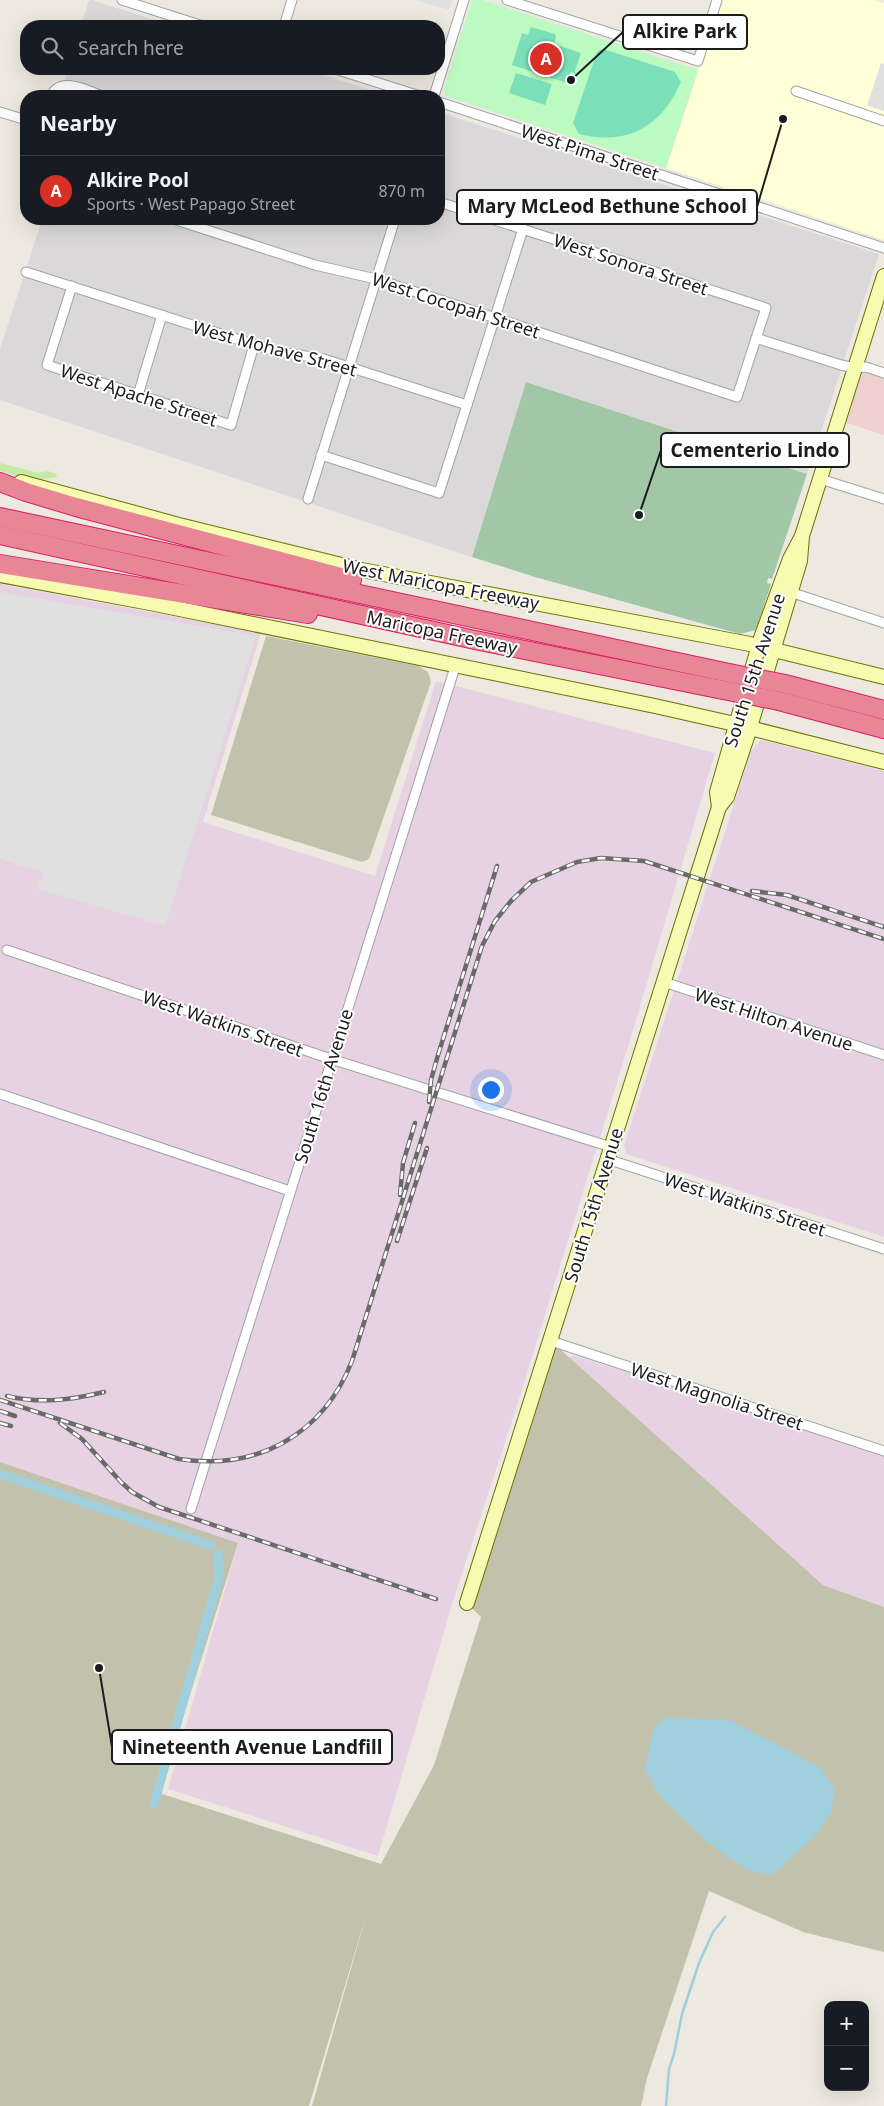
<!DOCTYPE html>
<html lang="en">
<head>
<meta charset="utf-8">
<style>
  :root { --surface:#171b24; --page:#242831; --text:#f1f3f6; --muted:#9ea1a6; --line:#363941; --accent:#d93025 }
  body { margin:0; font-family:"Noto Sans",sans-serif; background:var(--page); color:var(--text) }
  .controls { position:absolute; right:15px; bottom:15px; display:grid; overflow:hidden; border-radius:10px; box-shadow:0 5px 20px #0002 }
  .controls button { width:45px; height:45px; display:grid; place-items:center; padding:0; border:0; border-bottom:1px solid var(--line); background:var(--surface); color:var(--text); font:25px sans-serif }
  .you { position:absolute; left:490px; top:1089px; width:18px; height:18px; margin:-12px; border:4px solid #fff; border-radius:50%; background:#1a73e8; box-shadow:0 0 0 8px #1a73e833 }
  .badge { display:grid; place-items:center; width:32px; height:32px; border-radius:50%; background:var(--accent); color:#fff; font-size:16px; font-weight:700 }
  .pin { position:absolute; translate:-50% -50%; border:2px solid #fff; box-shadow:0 1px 5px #0006 }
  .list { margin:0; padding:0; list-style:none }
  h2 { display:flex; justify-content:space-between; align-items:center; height:65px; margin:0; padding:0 20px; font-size:21px }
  h2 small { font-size:16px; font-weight:400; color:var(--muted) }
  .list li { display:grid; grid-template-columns:32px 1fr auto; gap:15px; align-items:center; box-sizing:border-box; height:70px; padding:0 20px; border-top:1px solid var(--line) }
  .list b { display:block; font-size:19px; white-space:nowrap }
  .list p { margin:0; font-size:16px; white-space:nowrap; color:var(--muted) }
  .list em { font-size:16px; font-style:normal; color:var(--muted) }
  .icon { flex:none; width:28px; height:28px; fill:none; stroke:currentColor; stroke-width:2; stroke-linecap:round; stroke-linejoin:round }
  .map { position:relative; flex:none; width:884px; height:2106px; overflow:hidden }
  .search { position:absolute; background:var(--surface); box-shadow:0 5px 20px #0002; left:20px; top:20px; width:425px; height:55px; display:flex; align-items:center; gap:12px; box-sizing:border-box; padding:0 18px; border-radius:20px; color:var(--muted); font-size:19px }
  .panel { position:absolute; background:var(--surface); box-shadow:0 5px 20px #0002; left:20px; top:90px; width:425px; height:135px; border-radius:20px }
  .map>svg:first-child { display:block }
  .residential { fill:#dad8d8 }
  .commercial { fill:#efd0cf }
  .industrial { fill:#e7d2e3 }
  .education { fill:#ffffd8 }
  .construction { fill:#c2c2ac }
  .grass { fill:#c6eaa4 }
  .cemetery { fill:#a1c7a7 }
  .park { fill:#bbfac0 }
  .pitch { fill:#7be0b9 }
  .parking { fill:#e0e0e0 }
  .water { fill:#9fcfdd }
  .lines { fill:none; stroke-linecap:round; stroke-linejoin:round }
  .stream { stroke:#9fcfdd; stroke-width:2.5 }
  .canal { stroke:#9fcfdd; stroke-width:9 }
  .street-casing { stroke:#a3a3a3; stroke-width:11 }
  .secondary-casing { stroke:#677302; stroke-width:16 }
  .highway-casing { stroke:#da1f5f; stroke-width:20 }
  .street { stroke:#fff; stroke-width:9 }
  .secondary { stroke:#f7fbb1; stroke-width:14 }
  .highway { stroke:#e88597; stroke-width:18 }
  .rail-casing { stroke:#6a6a6a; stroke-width:4.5 }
  .rail { stroke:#fff; stroke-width:2.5; stroke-dasharray:8; stroke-linecap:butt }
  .highway-bridge-casing { stroke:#da1f5f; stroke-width:20; stroke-linecap:butt }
  .highway-bridge { stroke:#e88597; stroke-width:18 }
  .labels { text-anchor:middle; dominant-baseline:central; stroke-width:4; stroke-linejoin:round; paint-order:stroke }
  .street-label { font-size:18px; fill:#1c1c1c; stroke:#fff }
  .leader { fill:none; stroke:#1c1c1c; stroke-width:2 }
  .callout-dot { fill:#1c1c1c; stroke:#fff; stroke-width:2 }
  .callout { fill:#fff; stroke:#1c1c1c; stroke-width:2 }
  .callout-label { font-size:19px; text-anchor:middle; font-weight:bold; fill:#1c1c1c }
</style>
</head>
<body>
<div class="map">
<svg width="884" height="2106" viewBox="0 0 884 2106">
  <rect width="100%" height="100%" fill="#ede9e1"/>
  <!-- residential -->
  <g class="residential">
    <polygon points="89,0 92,0 173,26 81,26"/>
    <polygon points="68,69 305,69 390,96 59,96"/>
    <polygon points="439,112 879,254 807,474 527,382 472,557 0,400 0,349 40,226 22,216 26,201 26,219 439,219"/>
  </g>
  <!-- commercial -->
  <polygon class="commercial" points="868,370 884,375 884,435 841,421 858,371"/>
  <!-- industrial -->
  <g class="industrial">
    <polygon points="0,584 261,633 203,822 375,876 436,681 715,753 634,1027 515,1412 453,1601 378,1856 168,1789 238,1543 0,1462"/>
    <polygon points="761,740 884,771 884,1237 626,1154 624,1146 751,751"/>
    <polygon points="572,1355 884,1455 884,1607 823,1585 569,1358"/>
  </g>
  <!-- education -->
  <polygon class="education" points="722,0 873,0 884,3 884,240 666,168"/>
  <!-- construction -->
  <g class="construction">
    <polygon points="266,636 418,666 428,672 431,682 369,859 362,862 211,815"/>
    <polygon points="551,1341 823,1585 884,1607 884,1952 803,1932 709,1891 647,2078 641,2106 312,2106 367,1912 309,2106 0,2106 0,1462 238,1543 159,1793 381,1864 434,1765 481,1617 467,1603"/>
  </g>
  <!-- grass -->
  <polygon class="grass" points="0,463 39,473 48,471 56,474 57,477 34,481 0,471"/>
  <!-- cemetery -->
  <polygon class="cemetery" points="526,382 807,474 772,579 768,578 767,583 771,584 756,630 740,634 535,577 472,557"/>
  <!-- park -->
  <polygon class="park" points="472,0 482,0 698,70 666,168 446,96 444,89"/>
  <!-- pitch -->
  <g class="pitch">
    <polygon points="531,27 555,34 556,37 554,44 581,53 575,71 576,74 571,72 567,83 512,65 522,33 528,35"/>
    <path d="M603 49 675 72 681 82C661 127 627 146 579 134L573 123 597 52Z"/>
    <polygon points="516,73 552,84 545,105 509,93"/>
  </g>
  <!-- parking -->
  <g class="parking">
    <polygon points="416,0 452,0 449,10"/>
    <polygon points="881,63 884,64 884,111 867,106"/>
    <polygon points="0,592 256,636 165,926 38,889 43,872 0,859"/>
  </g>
  <!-- water -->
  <polygon class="water" points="665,1718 729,1720 779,1745 820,1768 835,1789 831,1813 815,1836 772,1875 747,1870 706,1841 658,1794 645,1769 654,1727"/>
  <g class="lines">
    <!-- stream -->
    <polyline class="stream" points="666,2106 669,2069 674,2054 682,2014 699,1963 713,1932 725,1917"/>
    <!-- canal -->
    <g class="canal">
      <polyline points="0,1474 210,1545"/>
      <polyline points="154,1804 219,1577 218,1553"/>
    </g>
    <!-- street casing -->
    <g class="street-casing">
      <g id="street">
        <polyline points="122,0 203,26"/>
        <polyline points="507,0 698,61 717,0"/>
        <polyline points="284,26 292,0"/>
        <polyline points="335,69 420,96"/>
        <polyline points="796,91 884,121"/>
        <path d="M51 96C61 75 87 91 103 96"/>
        <polyline points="434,96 464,0"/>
        <polyline points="439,102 884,248"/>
        <polyline points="0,112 26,120"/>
        <polyline points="173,219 315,265 376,279 737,397 766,308 439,202"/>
        <polyline points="26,272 274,351 324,359 467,405"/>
        <polyline points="72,286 47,365 231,425 254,345"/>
        <polyline points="756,338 841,365 855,368 866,367 884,373"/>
        <polyline points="138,395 162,315"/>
        <polyline points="321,455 439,493 523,229"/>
        <polyline points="820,479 884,499"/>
        <polyline points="308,499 395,219"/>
        <polyline points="787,591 884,623"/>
        <polyline points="7,950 331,1059 611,1147"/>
        <polyline points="664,982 884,1055"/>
        <polyline points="0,1094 290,1191"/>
        <polyline points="607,1159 884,1249"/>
        <polyline points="551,1341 884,1451"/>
        <polyline points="191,1509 456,664"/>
      </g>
    </g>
    <!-- secondary casing -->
    <g class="secondary-casing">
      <g id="secondary">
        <polyline points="21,482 179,525 362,570 750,644 884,677"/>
        <polyline points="0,575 150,603 655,706 726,722 884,762"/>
        <polyline points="719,807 717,792 761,638 790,559 802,536 884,276"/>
        <polyline points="467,1603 719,807 727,797 747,737 800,561 802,536"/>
      </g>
    </g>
    <!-- highway casing -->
    <g class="highway-casing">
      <g id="highway">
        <polyline points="0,482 26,492 76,507 352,580"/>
        <polyline points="0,517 729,673"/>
        <polyline points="0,535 475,640 723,690"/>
        <polyline points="0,564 308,614"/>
        <polyline points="785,684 884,710"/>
        <polyline points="779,701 884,729"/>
      </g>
    </g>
    <!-- street -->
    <use href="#street" class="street"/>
    <!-- secondary -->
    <use href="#secondary" class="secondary"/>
    <!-- highway -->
    <use href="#highway" class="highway"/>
    <!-- rail casing -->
    <g class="rail-casing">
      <g id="rail">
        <polyline points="752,891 787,895 884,927"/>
        <polyline points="429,1102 431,1080 438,1055 497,866"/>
        <polyline points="400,1195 403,1163 415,1123"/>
        <polyline points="397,1241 427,1148"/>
        <path d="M7 1396C41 1404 71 1400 104 1392"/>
        <path d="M0 1400 179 1459C257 1471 323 1435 352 1361L482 946 495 921 511 901 531 882 577 862 601 858 644 861 884 939"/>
        <polyline points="0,1411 15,1416"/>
        <polyline points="0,1423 11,1426"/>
        <polyline points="60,1423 82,1439 121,1482 132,1492 159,1507 436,1599"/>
      </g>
    </g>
    <!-- rail -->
    <use href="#rail" class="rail"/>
    <!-- highway-bridge casing -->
    <g class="highway-bridge-casing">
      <g id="highway-bridge">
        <polyline points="729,673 785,684"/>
        <polyline points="723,690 779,701"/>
      </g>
    </g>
    <!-- highway-bridge -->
    <use href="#highway-bridge" class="highway-bridge"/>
  </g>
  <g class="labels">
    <!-- street labels -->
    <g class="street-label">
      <text transform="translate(590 152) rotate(18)">West Pima Street</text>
      <text transform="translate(631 264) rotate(18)">West Sonora Street</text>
      <text transform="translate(456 305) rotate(18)">West Cocopah Street</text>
      <text transform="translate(275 348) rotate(15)">West Mohave Street</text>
      <text transform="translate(139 395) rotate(18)">West Apache Street</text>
      <text transform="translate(441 584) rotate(11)">West Maricopa Freeway</text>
      <text transform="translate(442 632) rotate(12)">Maricopa Freeway</text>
      <text transform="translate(754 670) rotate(-72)">South 15th Avenue</text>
      <text transform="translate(774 1019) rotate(18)">West Hilton Avenue</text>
      <text transform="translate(223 1023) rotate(19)">West Watkins Street</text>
      <text transform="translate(323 1086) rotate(-73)">South 16th Avenue</text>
      <text transform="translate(745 1204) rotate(18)">West Watkins Street</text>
      <text transform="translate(593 1205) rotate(-73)">South 15th Avenue</text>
      <text transform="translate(717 1396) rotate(18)">West Magnolia Street</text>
    </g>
  </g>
  <!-- callouts -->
  <path class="leader" d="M571 80L623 32M783 119L757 207M639 515L661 450M99 1668L112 1747"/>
  <g class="callout-dot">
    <circle cx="571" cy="80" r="5"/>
    <circle cx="783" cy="119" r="5"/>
    <circle cx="639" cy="515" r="5"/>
    <circle cx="99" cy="1668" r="5"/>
  </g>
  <g class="callout">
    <rect x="623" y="15" width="124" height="34" rx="5"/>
    <rect x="457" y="190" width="300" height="34" rx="5"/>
    <rect x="661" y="433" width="188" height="34" rx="5"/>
    <rect x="112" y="1730" width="280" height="34" rx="5"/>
  </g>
  <g class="callout-label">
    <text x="685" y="38">Alkire Park</text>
    <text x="607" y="213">Mary McLeod Bethune School</text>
    <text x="755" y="457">Cementerio Lindo</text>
    <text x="252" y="1754">Nineteenth Avenue Landfill</text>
  </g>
</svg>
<div class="controls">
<button>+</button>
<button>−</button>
</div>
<div class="you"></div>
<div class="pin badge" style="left:546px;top:59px">A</div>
<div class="search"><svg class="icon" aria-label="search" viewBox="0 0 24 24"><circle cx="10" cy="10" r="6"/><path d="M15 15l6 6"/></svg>Search here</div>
<section class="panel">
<h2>Nearby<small></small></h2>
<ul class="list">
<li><span class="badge">A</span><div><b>Alkire Pool</b><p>Sports · West Papago Street</p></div><em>870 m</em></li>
</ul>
</section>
</div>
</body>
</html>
